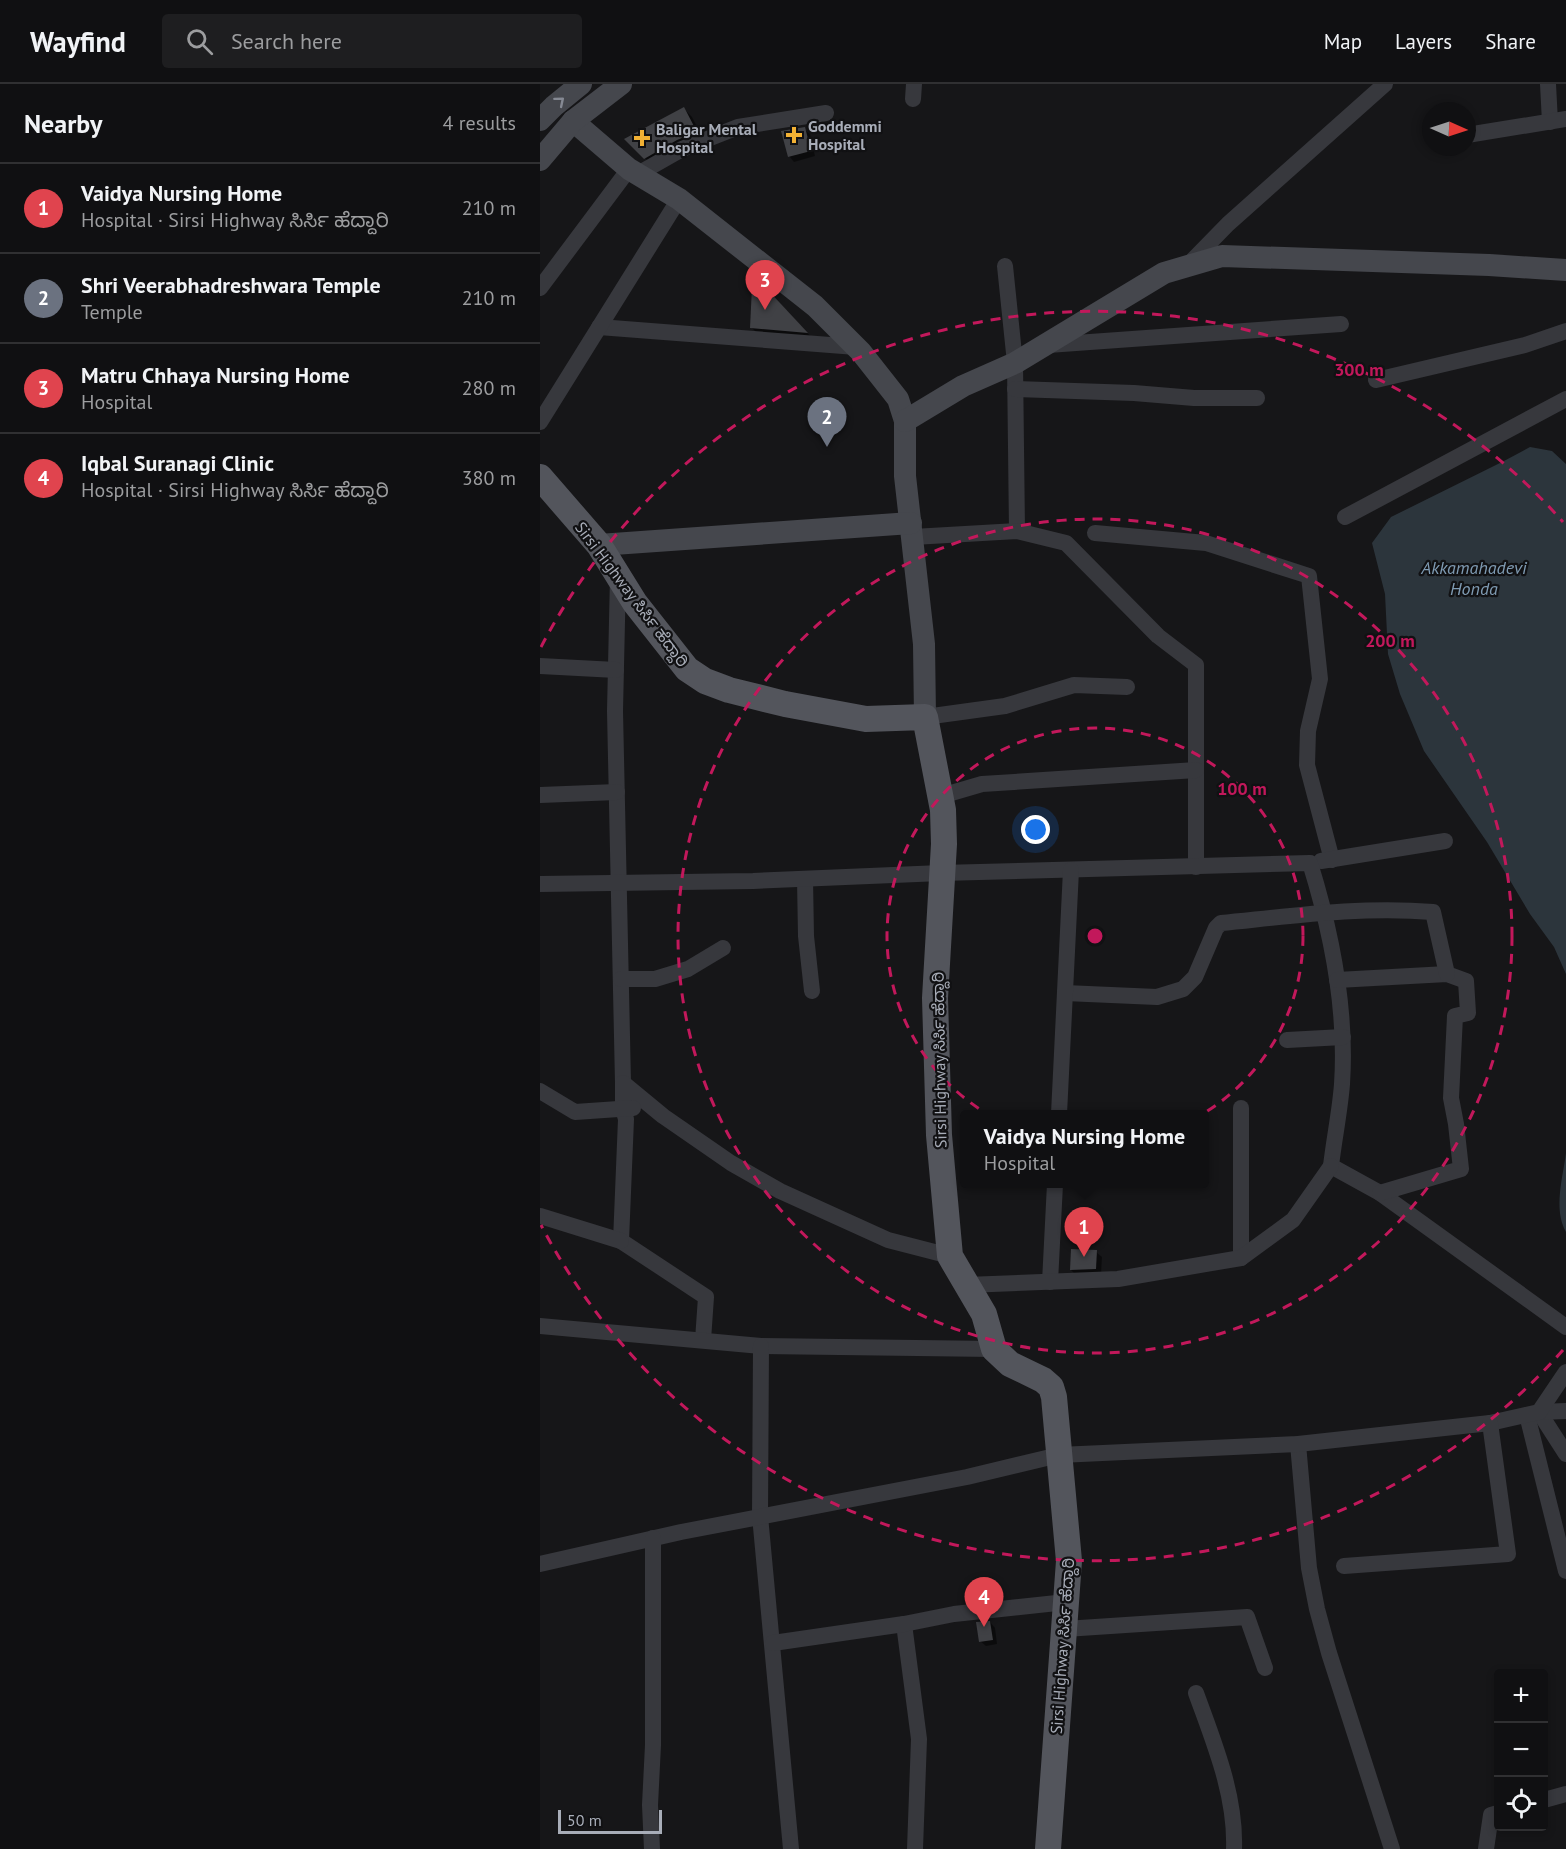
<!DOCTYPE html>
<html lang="en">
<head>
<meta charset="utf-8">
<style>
  :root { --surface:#101012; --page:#1e1e20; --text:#f1f3f6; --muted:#9c9d9f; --line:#303032; --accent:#1a73e8 }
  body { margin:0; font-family:"PT Sans","Noto Sans Kannada",sans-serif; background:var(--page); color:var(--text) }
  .controls { position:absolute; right:18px; bottom:18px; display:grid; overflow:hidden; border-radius:6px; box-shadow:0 3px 9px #0003 }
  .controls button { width:54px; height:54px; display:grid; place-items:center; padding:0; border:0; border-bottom:2px solid var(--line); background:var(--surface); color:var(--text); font:30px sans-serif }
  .compass { position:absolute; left:882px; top:18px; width:54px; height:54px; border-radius:50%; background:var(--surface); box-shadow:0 3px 9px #0003; rotate:93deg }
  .scale { position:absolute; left:18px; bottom:15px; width:104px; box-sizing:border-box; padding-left:6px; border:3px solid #a8adb8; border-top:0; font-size:16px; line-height:21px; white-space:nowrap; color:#a8adb8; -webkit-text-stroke:4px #111113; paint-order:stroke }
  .you { position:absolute; left:496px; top:746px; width:21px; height:21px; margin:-15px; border:4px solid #fff; border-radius:50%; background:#1a73e8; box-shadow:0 0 0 9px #1a73e833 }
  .badge { display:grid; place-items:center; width:39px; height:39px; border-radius:50%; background:var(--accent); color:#fff; font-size:20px; font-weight:700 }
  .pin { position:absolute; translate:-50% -50px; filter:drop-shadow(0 2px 3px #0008) }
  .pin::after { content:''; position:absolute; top:32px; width:21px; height:18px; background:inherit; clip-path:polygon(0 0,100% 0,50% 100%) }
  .popup { position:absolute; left:420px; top:1026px; width:249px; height:78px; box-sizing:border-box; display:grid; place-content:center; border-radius:6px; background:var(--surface); filter:drop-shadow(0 2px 4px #0005); font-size:20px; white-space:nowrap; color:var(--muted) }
  .popup b { font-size:22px; color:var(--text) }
  .popup::after { content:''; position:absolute; left:50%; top:100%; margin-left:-12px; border:12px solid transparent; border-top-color:var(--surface) }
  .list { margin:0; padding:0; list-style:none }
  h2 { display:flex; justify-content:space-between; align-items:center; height:78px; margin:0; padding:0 24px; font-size:26px }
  h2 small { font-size:20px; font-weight:400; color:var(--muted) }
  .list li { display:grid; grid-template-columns:39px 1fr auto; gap:18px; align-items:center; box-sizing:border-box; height:90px; padding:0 24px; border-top:2px solid var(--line) }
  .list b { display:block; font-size:22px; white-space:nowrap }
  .list p { margin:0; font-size:20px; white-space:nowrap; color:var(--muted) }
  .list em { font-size:20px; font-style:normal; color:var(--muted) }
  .icon { flex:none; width:33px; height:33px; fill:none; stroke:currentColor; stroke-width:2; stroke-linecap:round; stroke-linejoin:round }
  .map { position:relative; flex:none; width:1026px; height:1765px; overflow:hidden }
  header { display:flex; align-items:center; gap:36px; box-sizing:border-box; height:84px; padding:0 30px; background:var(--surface); border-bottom:2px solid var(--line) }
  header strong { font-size:28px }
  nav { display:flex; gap:33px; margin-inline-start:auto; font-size:21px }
  .search { width:420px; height:54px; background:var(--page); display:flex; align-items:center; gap:15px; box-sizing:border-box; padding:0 21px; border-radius:6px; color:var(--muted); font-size:22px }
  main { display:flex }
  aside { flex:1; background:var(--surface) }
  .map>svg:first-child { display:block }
  .water { fill:#2c353c }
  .shadow { fill:#0007 }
  .building { fill:#404145 }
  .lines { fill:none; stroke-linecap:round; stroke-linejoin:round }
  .street { stroke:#37383d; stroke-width:16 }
  .secondary { stroke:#45474d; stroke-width:22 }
  .primary { stroke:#53555c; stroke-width:26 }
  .oneway { stroke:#858993 }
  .ring { fill:none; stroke:#c2185b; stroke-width:3; stroke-dasharray:10 8 }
  .poi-dot { fill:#f2b134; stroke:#111113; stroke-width:2 }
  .labels { text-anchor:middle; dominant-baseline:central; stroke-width:4.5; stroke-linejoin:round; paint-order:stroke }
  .poi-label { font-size:16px; font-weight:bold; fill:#a8adb8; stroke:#111113; text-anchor:start }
  .street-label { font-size:16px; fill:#a8adb8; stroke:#111113 }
  .water-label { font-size:18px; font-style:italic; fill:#7f9bb3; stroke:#111113 }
  .centre { fill:#c2185b; stroke:#111113; stroke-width:3 }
  .ring-label { font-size:18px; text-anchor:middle; font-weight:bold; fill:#c2185b; stroke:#111113; stroke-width:4.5; stroke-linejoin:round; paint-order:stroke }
</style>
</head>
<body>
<header>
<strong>Wayfind</strong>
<div class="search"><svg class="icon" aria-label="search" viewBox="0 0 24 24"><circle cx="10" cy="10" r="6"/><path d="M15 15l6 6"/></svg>Search here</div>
<nav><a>Map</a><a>Layers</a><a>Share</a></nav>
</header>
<main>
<aside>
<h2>Nearby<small>4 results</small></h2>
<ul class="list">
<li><span class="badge" style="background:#e0444e">1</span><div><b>Vaidya Nursing Home</b><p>Hospital · Sirsi Highway ಸಿರ್ಸಿ ಹೆದ್ದಾರಿ</p></div><em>210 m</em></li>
<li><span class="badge" style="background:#6b7280">2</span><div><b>Shri Veerabhadreshwara Temple</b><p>Temple</p></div><em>210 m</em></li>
<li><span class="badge" style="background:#e0444e">3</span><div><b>Matru Chhaya Nursing Home</b><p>Hospital</p></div><em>280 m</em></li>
<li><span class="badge" style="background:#e0444e">4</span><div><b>Iqbal Suranagi Clinic</b><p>Hospital · Sirsi Highway ಸಿರ್ಸಿ ಹೆದ್ದಾರಿ</p></div><em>380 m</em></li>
</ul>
</aside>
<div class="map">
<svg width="1026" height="1765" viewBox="0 0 1026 1765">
  <rect width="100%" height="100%" fill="#161618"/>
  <!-- water -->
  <g class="water">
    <polygon points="990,363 1012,367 1026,380 1026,890 1014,863 990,830 947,758 884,667 860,610 848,570 845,510 832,459 851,433 964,377"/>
    <path d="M1026 1069V1148C1013 1125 1023 1093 1026 1069Z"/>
  </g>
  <!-- shadow -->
  <g class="shadow">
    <polygon points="143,24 152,33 164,56 113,82 86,55"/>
    <polygon points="264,45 270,50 275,72 254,78 249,72"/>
    <polygon points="226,206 274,256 220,252 212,244"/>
    <polygon points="556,1168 562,1173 561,1190 536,1191 531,1186"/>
    <polygon points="450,1538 455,1544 457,1560 446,1562 440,1557"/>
  </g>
  <!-- building -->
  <g class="building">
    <polygon points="144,23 157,48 137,56 104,75 84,55"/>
    <polygon points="265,43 271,67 248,73 241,47"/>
    <polygon points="212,203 226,204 268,249 210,244"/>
    <polygon points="531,1165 557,1166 556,1185 530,1186"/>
    <polygon points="450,1537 453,1556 439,1558 436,1538"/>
  </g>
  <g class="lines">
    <!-- street -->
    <g class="street">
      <polyline points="1008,0 1010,38"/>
      <polyline points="373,15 374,0"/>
      <polyline points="927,51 1026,35"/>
      <polyline points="98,90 142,65 198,43 286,29"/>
      <polyline points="465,182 475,279 477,447"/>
      <polyline points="647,182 688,140 845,0"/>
      <polyline points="0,204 89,85"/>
      <polyline points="59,243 316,263"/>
      <polyline points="508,261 801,240"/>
      <polyline points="836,296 985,261 1026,247"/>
      <polyline points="475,305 594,309 654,314 717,314"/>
      <polyline points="0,338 139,115"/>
      <polyline points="805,433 1026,315"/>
      <polyline points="555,449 666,459 769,492 780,595 768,647 767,681 792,776"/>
      <polyline points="373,453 477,447 526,459 618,552 656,581 656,783"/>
      <polyline points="78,492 75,627 83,999 123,1032 191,1079 240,1107 348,1156 410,1172"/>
      <polyline points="0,582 76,586"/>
      <polyline points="385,633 465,622 534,601 587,603"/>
      <polyline points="0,711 77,708"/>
      <polyline points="401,712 442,700 656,686"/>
      <polyline points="781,777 905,757"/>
      <polyline points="265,795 266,852 272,907"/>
      <path d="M0 800 213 797 401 789 770 779C792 850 807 925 802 1000 800 1027 794 1055 791 1082L840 1109 1026 1243"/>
      <polyline points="81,895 115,895 148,885 183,864"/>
      <polyline points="797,896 907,890 926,897 928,929 915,932 911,1014 916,1040 921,1085 840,1109"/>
      <path d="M525 909 617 913 643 905 655 893 676 844 681 839C752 832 822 822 893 828L907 890"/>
      <polyline points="747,956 803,953"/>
      <polyline points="83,999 83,1025 86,1035 81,1157 166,1213 163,1256"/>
      <polyline points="0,1007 35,1028 93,1024"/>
      <polyline points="701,1024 701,1174"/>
      <polyline points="519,1030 531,786"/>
      <polyline points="0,1132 81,1157"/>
      <polyline points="510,1198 515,1100"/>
      <polyline points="426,1201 578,1195 701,1174 753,1136 791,1082"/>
      <polyline points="0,1242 221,1262 454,1265"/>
      <polyline points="221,1262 220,1432 251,1765"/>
      <polyline points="999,1328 1026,1370"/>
      <polyline points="999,1328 1026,1327"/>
      <polyline points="987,1331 1026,1487"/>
      <polyline points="758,1360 769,1484 777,1525 789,1569 852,1765"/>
      <polyline points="0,1480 141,1448 427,1393 519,1371 758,1360 950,1339 999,1328 1026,1288"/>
      <polyline points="804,1482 968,1470 950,1339"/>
      <polyline points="364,1540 379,1655 375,1765"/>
      <polyline points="525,1545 707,1533 725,1584"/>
      <polyline points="233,1559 364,1540 414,1530 526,1518"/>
      <path d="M656 1609C674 1659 696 1711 694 1765"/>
      <polyline points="1004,1716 1026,1710"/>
      <polyline points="112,1765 110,1721 113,1661 113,1454"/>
      <polyline points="946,1765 951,1731 958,1729"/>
    </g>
    <!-- secondary -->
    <g class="secondary">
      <polyline points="0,36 14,22 41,0"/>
      <polyline points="33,37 89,85 139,115 275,222 321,268 358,315 365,337 365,392 384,560 385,633"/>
      <polyline points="0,76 33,37 81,0"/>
      <polyline points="365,337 423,302 475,279 624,189 682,172 949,181 1026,186"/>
      <polyline points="59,461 371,439"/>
    </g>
    <!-- primary -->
    <polyline class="primary" points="0,393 59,461 95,519 147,585 165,597 189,606 245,620 326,635 385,633 403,726 404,760 395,914 399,1051 410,1172 444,1230 454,1265 470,1280 503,1296 511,1303 514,1313 529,1477 508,1765"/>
  </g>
  <!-- one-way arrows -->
  <defs><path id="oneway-chevron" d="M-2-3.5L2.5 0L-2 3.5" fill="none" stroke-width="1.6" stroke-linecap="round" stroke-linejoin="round" transform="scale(1.5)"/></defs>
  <use class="oneway" href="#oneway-chevron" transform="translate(20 17) rotate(-40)"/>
  <!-- distance rings -->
  <g class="ring">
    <circle cx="555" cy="852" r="208"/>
    <circle cx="555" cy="852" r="417"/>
    <path d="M1023 1266A625 625 0 0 1 1 1141M1 563A625 625 0 0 1 1023 438"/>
  </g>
  <!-- markers -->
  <g class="poi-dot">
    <path d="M251 42h6v6h6v6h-6v6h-6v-6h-6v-6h6z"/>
    <path d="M99 45h6v6h6v6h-6v6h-6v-6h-6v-6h6z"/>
  </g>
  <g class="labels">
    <!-- poi labels -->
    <g class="poi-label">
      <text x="268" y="42">Goddemmi<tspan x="268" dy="18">Hospital</tspan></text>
      <text x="116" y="45">Baligar Mental<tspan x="116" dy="18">Hospital</tspan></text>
    </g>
    <!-- street labels -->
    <g class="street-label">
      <text transform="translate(92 510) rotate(53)">Sirsi Highway ಸಿರ್ಸಿ ಹೆದ್ದಾರಿ</text>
      <text transform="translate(399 976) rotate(-91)">Sirsi Highway ಸಿರ್ಸಿ ಹೆದ್ದಾರಿ</text>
      <text transform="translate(522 1562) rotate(-86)">Sirsi Highway ಸಿರ್ಸಿ ಹೆದ್ದಾರಿ</text>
    </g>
    <!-- water labels -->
    <g class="water-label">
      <text x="934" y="483">Akkamahadevi<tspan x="934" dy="21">Honda</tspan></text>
    </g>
  </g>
  <circle cx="555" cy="852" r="9" class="centre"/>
  <g class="ring-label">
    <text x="819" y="292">300 m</text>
    <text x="850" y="563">200 m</text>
    <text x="702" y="711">100 m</text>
  </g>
</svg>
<div class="controls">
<button>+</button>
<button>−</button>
<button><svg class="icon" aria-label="locate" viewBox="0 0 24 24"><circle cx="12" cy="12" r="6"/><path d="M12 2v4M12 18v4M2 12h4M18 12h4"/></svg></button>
</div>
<svg class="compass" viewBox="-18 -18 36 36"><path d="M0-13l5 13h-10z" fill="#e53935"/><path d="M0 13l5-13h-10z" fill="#9c9d9f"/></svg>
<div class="scale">50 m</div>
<div class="you"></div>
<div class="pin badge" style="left:544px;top:1173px;background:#e0444e">1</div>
<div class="popup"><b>Vaidya Nursing Home</b>Hospital</div>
<div class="pin badge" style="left:287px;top:363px;background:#6b7280">2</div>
<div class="pin badge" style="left:225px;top:226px;background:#e0444e">3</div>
<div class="pin badge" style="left:444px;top:1543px;background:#e0444e">4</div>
</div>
</main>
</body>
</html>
